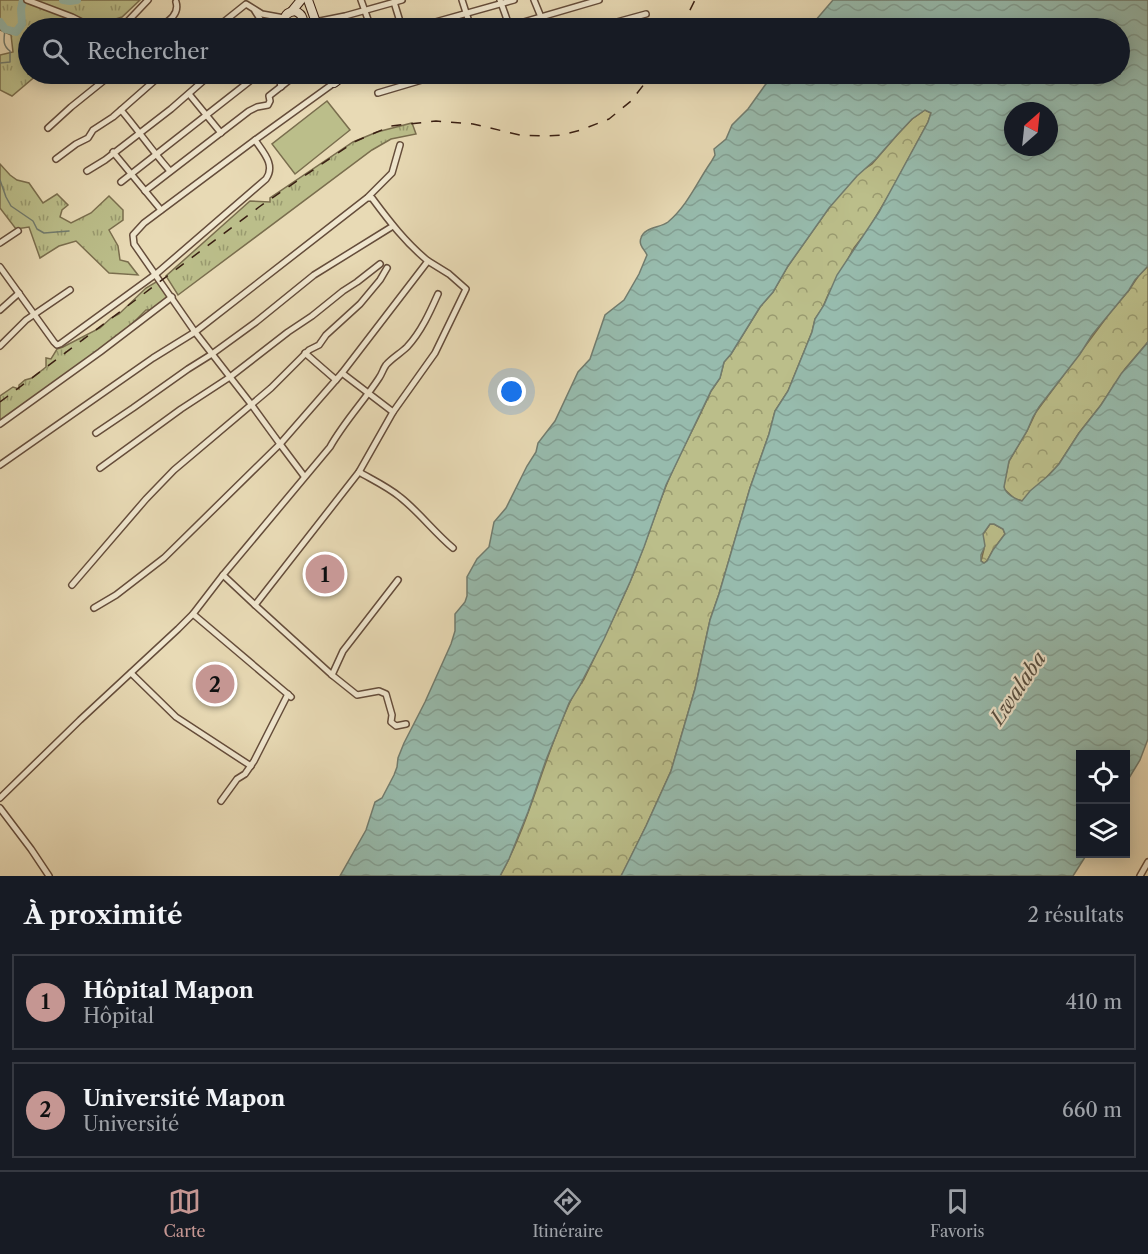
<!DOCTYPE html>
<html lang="fr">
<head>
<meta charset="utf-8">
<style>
  :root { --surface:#171b24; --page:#242831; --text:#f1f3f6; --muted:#9ea1a6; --line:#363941; --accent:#c59692 }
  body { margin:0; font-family:"Libre Caslon Text",serif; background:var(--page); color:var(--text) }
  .controls { position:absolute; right:18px; bottom:18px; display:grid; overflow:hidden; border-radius:0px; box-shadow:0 3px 15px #0003 }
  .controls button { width:54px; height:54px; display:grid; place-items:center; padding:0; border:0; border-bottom:2px solid var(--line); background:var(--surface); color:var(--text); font:30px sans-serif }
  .compass { position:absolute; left:1004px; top:102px; width:54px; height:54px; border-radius:50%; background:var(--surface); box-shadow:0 3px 15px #0003; rotate:27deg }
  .you { position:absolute; left:512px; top:392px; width:21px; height:21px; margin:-15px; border:4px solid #fff; border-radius:50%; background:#1a73e8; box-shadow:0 0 0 9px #1a73e833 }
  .badge { display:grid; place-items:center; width:39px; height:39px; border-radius:50%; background:var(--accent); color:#111; font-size:20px; font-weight:700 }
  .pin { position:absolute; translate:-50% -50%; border:3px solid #fff; box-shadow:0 2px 6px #0006 }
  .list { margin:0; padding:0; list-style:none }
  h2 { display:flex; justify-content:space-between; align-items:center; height:78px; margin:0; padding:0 24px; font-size:26px }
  h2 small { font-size:20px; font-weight:400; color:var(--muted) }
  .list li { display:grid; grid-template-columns:39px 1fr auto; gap:18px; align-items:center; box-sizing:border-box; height:96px; margin:0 12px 12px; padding:0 12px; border:2px solid var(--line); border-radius:0px }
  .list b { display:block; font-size:22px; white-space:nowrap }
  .list p { margin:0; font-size:20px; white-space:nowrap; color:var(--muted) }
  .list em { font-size:20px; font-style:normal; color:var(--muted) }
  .icon { flex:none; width:33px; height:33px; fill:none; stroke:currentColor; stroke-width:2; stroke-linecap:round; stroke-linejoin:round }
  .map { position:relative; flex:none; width:1148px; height:876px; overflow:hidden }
  .search { position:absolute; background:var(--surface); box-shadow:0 3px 15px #0003; left:18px; right:18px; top:18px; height:66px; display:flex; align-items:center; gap:15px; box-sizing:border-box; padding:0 21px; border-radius:33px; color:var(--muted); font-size:22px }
  .sheet { height:294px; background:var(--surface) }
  nav { display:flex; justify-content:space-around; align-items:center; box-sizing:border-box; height:84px; border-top:2px solid var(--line); background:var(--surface); font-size:16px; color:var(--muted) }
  nav a { display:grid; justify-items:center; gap:3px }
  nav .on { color:var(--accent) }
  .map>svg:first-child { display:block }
  .grass { fill:url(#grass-tufts); stroke:#7a6e4e; stroke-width:1.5 }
  .forest { fill:url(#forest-crowns); stroke:#7a6e4e; stroke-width:1.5 }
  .pitch { fill:#bbbe8a; stroke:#7a6e4e; stroke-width:1.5 }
  .water { fill:url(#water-waves); stroke:#717c6f; stroke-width:1.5; fill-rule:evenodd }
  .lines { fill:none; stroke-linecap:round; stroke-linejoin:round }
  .stream { stroke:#717c6f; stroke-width:1.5 }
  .river { stroke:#97bbad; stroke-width:8 }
  .street-casing { stroke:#654d3b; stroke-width:8 }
  .secondary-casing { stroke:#391e12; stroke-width:10 }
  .street { stroke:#f0e7cf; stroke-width:5 }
  .secondary { stroke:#f0e7cf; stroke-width:8 }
  .rail { stroke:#391e12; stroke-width:1.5; stroke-dasharray:10 10; stroke-linecap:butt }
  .labels { text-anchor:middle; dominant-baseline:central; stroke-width:4.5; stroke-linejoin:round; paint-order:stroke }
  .water-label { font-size:20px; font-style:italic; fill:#554d40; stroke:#f0e7cf }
</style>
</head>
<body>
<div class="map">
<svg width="1148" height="876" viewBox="0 0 1148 876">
  <defs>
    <pattern id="grass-tufts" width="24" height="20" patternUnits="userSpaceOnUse" patternTransform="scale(1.5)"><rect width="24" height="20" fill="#bbbe8a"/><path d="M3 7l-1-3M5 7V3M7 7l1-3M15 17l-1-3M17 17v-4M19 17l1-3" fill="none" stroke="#999a6f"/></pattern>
    <pattern id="forest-crowns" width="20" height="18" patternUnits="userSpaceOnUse" patternTransform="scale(1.5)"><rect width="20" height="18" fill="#bbbe8a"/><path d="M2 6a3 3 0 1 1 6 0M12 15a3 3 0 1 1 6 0" fill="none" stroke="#999a6f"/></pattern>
    <pattern id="water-waves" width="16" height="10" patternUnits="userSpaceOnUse" patternTransform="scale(1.5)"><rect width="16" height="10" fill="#97bbad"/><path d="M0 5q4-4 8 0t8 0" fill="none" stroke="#83a094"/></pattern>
  </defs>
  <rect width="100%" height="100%" fill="#e8dab5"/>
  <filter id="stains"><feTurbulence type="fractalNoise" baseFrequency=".00333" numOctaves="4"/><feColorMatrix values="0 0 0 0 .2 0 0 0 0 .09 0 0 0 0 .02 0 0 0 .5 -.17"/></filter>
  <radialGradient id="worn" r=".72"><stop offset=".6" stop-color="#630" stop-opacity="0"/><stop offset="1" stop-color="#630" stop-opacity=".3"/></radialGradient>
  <!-- grass -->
  <g class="grass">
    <polygon points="0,0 140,0 122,17 100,24 95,28 28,28 28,74 38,74 12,96 0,90 0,55 13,52 11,35 0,30"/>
    <polygon points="412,123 416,134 391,139 372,150 178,295 166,276 250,201 270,202 270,198 353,142 377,132"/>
    <polygon points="0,164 10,175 17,180 29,183 43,203 57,194 68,205 62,210 60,217 71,223 91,213 109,196 123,210 123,220 109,230 118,246 120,260 128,262 138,275 109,273 76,241 59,246 40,258 29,227 16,229 0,208"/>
    <polygon points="161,279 171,297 151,310 146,310 132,324 2,424 0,419 0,396 13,387 19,389 19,385 25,380 32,378 46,367 46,358 51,359 57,349 63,347 100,328 111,318 119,314 146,288"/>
  </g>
  <!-- forest -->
  <g class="forest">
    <path d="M925 110 931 113 928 122 890 193 868 230 854 248 828 295 822 309 815 319 812 332 788 391 775 411 769 434 750 488 719 594 710 620 695 689 671 771 646 826 623 873 621 876H500C530 822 543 759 570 702 573 694 579 687 584 679 599 648 615 616 629 584 643 552 653 519 666 486 679 454 697 423 711 391L720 378 724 362 731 354 760 307 773 292 788 266 833 202 861 171 872 164 897 135 912 119Z"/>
    <polygon points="1148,266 1148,342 1125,369 1101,405 1079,433 1059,464 1025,500 1023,501 1015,499 1004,489 1004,484 1009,461 1027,431 1036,412 1109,314 1129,290 1139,275"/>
    <polygon points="990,524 994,524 1003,529 1005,534 993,550 987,561 984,563 981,561 984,549 983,534"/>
  </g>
  <!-- pitch -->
  <polygon class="pitch" points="327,101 350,130 295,174 272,144"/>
  <!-- water -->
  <path class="water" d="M833 0H1148V266L1135 280 1129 290 1092 335 1080 354 1039 407 1033 417 1027 431 1009 461 1004 487C1006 494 1015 499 1022 501L1030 491 1049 475 1059 464 1079 433 1101 405 1121 374 1148 342V739L1140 760 1126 783V754H1080V854H1087L1073 876H621L646 826 671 771 695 689 710 620 719 594 750 488 769 434 775 411 788 391 812 332 815 319 824 305 837 275 879 212 928 122 931 113 925 110 912 119 897 135 876 159 857 176 829 208 788 266 773 292 760 307 731 354 724 362 720 378 711 391 666 485 644 547 630 582 604 639 579 687 569 703 546 760 528 812 509 859 500 876H340L366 830 375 802 382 798 394 775 397 767 398 758 404 743 425 702 451 644 455 631V614L465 602 467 596V577L477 559 489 547 494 522 506 508 527 466 536 452 538 443 555 421 578 372 590 359 605 315 624 300 639 274 647 255C645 250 638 245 641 238 644 227 660 228 668 222 688 205 697 182 711 162L715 155 714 149 726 139 732 125 748 109 773 74H1120V28H809ZM1013 111H1049V147H1013ZM990 524H994L1003 529 1005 534 993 550 987 561 984 563 981 561V555L985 546 983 534Z"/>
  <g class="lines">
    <!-- stream -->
    <g class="stream">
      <path d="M0 63 10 62V51C2 45 4 39 5 29"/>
      <polyline points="0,180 6,197 11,206 33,221 37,229 44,233 69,231"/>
    </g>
    <!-- river -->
    <g class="river">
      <polyline points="63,0 70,1 77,0"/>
      <polyline points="0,22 5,29 16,32 22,24 21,9 23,0"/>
    </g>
    <!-- street casing -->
    <g class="street-casing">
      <g id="street">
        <polyline points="27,0 72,17 94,28"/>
        <polyline points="361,0 371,28"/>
        <polyline points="462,0 471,28"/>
        <polyline points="500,0 510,28"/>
        <polyline points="534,0 541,17"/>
        <polyline points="394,2 402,28"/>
        <polyline points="255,11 264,25 261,28"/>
        <polyline points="315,22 345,16 402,0"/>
        <polyline points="110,28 127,22 148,0"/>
        <path d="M158 28C167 22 180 15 176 2"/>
        <polyline points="216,28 246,4 262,14 284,18"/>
        <polyline points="414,28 514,0"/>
        <polyline points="503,28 599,0"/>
        <polyline points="595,28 646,14"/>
        <polyline points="274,74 280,81 281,87"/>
        <polyline points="524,74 526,75 542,74"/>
        <polyline points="342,77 352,74"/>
        <polyline points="378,93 442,74"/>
        <polyline points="189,94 221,133"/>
        <path d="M121 110C138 130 153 152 170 171"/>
        <polyline points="48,128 71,107 112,74"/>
        <path d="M255 140 144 223 133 235 134 244 195 332 251 404 280 444 342 373 393 412 359 472 255 605 223 575 330 447C344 422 364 401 379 378 382 374 383 369 386 365 392 358 401 353 407 347 421 332 430 312 438 294"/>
        <polyline points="113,152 161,210"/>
        <polyline points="56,159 76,144 88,138 93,130 113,117 162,74"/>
        <polyline points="87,171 105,160 171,109 211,74"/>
        <polyline points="121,182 255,77 258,74"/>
        <polyline points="145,191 249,111 257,107 268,105 270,101 269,96 297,74"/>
        <polyline points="368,197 392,173 400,145"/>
        <polyline points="0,243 18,231"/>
        <path d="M0 267 54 342 57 345 60 344 156 274 266 179C276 165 263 152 255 140L334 83"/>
        <polyline points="0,310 19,293"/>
        <polyline points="0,346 26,320 70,290"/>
        <polyline points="305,353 336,380"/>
        <polyline points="342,373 428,261 449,274 466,289 435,353 393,412"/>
        <polyline points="0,424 100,352 172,297"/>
        <polyline points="96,433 133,408 188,369 212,354 256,322 314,275 393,226"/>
        <path d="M0 465 153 358 195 332 367 198H372C389 221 406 243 428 261"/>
        <polyline points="100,468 181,409 230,377 288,332 312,316 343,291 357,282 380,264"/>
        <path d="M359 472C373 480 388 487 400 497 419 512 434 532 453 548"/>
        <polyline points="72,585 146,499 174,470 271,388 309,350 319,345 326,335 360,304 380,280 387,268"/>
        <polyline points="255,605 332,675 357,695 379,691 386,694 392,715 391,722 396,726 406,724"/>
        <polyline points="94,608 116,595 164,558 280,444 304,476"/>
        <polyline points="193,614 291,697"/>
        <polyline points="131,673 176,717 251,766"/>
        <polyline points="332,675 343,651 398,580"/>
        <polyline points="0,798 80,720 178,629 193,614 223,575"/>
        <polyline points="221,801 237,779 245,774 254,761 288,694"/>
        <polyline points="0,808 31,849 49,876"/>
        <polyline points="1140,876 1148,862"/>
      </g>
    </g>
    <!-- secondary casing -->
    <g class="secondary-casing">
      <g id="secondary">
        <polyline points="308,0 318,28"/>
        <polyline points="292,11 301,0"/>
        <path d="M288 28 285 24C283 16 287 12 295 11 303 14 306 22 299 28"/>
        <polyline points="327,74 334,83 342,77 341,74"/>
      </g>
    </g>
    <!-- street -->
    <use href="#street" class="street"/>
    <!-- secondary -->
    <use href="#secondary" class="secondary"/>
    <!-- rail -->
    <g class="rail">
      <polyline points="681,28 695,0"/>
      <polyline points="0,402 259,207 354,142 391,126 436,121 473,124 520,135 545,136 562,135 581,130 609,119 631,101 652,74"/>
    </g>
  </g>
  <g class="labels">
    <!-- water labels -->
    <g class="water-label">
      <text transform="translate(1018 688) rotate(-56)">Lwalaba</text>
    </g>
  </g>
  <rect width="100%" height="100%" filter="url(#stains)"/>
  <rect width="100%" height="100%" fill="url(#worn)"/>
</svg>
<div class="controls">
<button><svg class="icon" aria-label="locate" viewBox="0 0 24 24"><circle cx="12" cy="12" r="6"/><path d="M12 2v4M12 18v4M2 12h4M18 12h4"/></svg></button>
<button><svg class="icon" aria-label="layers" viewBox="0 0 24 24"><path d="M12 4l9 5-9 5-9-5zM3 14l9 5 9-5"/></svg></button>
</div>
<svg class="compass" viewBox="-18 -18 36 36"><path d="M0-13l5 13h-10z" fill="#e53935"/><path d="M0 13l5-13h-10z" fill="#9ea1a6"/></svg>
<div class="you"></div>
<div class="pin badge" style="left:325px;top:574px">1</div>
<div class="pin badge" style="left:215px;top:684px">2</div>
<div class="search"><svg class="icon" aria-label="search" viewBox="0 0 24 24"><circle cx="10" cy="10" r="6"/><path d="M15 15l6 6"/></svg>Rechercher</div>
</div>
<section class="sheet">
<h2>À proximité<small>2 résultats</small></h2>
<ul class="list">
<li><span class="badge">1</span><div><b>Hôpital Mapon</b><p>Hôpital</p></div><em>410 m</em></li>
<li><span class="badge">2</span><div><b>Université Mapon</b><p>Université</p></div><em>660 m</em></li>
</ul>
</section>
<nav>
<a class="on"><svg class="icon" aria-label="map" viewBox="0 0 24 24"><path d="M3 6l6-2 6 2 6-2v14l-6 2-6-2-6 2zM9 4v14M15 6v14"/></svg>Carte</a>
<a><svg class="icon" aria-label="directions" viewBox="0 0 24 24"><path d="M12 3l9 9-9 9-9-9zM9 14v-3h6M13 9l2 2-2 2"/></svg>Itinéraire</a>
<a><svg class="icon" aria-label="saved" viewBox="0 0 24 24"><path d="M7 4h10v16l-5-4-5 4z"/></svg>Favoris</a>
</nav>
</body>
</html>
